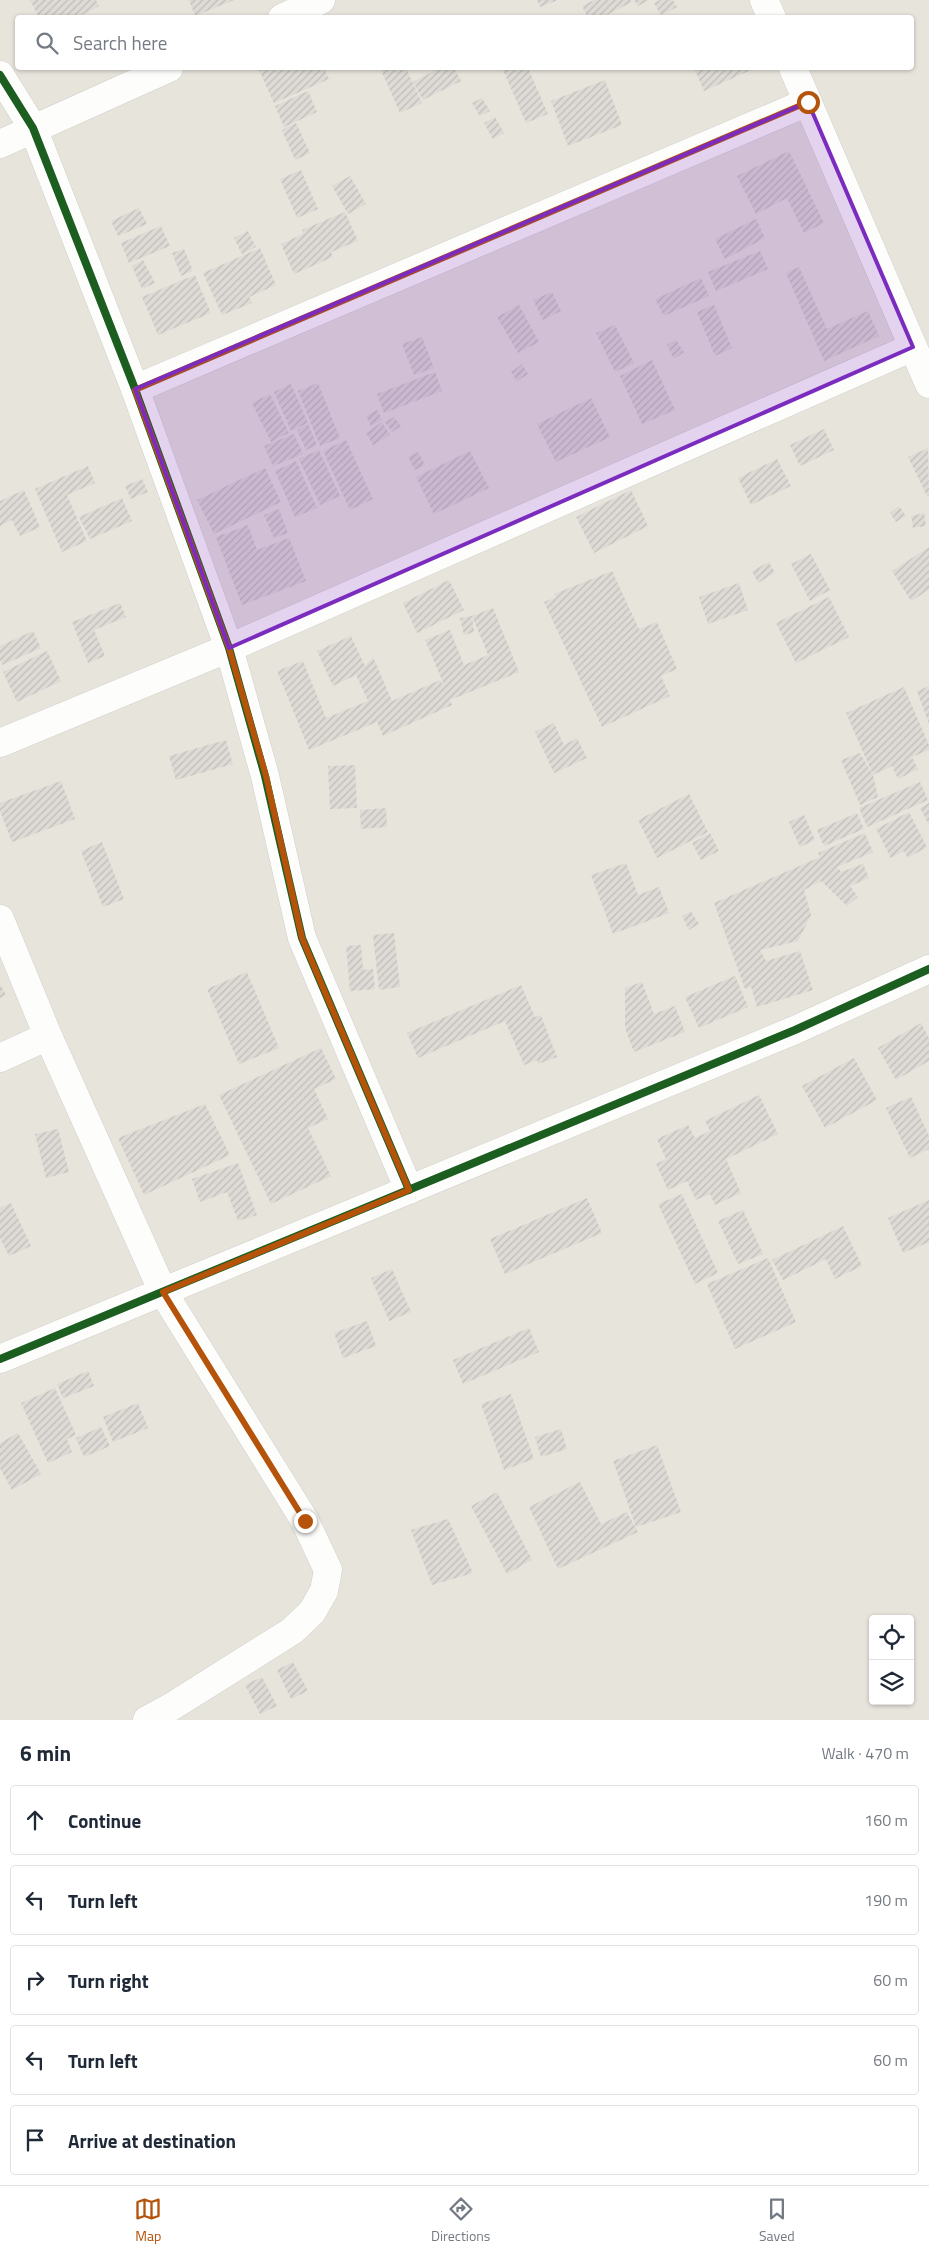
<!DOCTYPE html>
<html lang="en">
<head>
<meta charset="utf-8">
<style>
  :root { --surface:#fff; --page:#f6f6f7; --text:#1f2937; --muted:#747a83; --line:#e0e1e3; --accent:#b45309 }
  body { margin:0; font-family:"Titillium Web",sans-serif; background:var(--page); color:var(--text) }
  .controls { position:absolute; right:15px; bottom:15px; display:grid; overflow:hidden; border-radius:5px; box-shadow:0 1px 4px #0004 }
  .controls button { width:45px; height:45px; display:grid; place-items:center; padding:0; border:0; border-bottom:1px solid var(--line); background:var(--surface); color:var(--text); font:25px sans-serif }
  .stop { position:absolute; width:15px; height:15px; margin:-11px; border:4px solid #b45309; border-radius:50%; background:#fff }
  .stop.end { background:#b45309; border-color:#fff; box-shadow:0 1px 5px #0008 }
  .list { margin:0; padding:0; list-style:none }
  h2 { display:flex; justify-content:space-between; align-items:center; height:65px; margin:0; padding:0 20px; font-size:21px }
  h2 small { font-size:16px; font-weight:400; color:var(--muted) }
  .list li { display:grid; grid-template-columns:32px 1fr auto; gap:15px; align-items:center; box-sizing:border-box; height:70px; margin:0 10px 10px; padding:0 10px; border:1px solid var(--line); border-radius:5px }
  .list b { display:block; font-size:19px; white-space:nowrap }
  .list em { font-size:16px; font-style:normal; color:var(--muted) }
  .icon { flex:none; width:28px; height:28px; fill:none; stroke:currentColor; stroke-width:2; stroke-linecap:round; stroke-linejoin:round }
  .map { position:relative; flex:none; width:929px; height:1720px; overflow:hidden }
  .search { position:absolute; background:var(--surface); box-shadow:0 1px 4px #0004; left:15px; right:15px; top:15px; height:55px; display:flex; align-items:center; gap:12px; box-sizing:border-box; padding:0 18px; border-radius:5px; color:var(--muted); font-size:19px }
  .sheet { height:465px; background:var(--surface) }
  nav { display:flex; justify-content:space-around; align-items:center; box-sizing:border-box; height:70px; border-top:1px solid var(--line); background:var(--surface); font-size:14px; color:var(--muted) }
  nav a { display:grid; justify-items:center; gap:2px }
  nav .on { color:var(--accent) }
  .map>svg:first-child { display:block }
  .residential { fill:#e7e4dc; fill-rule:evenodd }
  .building { fill:url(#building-hatch) }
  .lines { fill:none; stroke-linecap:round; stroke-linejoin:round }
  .minor-casing { stroke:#d2d0cb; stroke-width:29 }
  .minor { stroke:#fdfdfc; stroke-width:28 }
  .cycleway-casing { stroke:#fff; stroke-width:11 }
  .cycleway { stroke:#1b5e20; stroke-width:8 }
  .route { stroke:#b45309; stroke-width:6 }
  .marked { fill:#7b2cbf; fill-opacity:0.2; stroke:#7b2cbf; stroke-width:4; stroke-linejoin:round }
</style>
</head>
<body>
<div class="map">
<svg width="929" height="1720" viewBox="0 0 929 1720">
  <defs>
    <pattern id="building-hatch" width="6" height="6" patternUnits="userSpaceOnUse" patternTransform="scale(1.25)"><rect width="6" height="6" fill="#dedbd6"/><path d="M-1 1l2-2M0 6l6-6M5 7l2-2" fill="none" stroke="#c0bdb8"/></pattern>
  </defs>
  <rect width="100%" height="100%" fill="#f4f2ee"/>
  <!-- residential -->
  <path class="residential" d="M0 0H929V1720H0ZM18 18H912V68H18ZM873 1619H910V1701H873Z"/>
  <!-- building -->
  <g class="building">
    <polygon points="30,0 96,0 99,6 76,18 39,18"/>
    <polygon points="189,0 234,0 195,16"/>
    <polygon points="537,0 558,0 540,7"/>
    <polygon points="594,0 630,0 632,2 601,18 588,18 582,6"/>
    <polygon points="634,0 649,0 638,6"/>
    <polygon points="660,0 673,0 677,7 661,15 654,3"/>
    <polygon points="258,68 324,68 329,79 274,103"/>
    <polygon points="380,68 406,68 422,103 400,113"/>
    <polygon points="432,68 454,68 461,81 423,100 413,82 434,71"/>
    <polygon points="509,68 528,68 548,114 526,123 503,70"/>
    <polygon points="694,68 749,68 751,70 704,91"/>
    <polygon points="605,80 622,125 568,146 551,101"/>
    <polygon points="308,91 317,112 284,127 275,106"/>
    <polygon points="482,98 490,111 480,116 472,103"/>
    <polygon points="495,117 504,133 493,139 484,123"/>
    <polygon points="296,123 310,153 295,160 282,130"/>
    <polygon points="789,151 824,223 804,233 787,198 756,214 737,176"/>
    <polygon points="301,170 318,209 297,218 280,179"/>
    <polygon points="350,176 366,204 348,214 332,186"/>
    <polygon points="139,208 147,224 118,236 111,221"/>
    <polygon points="345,212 358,241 331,252 333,257 294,274 281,244 303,234 302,230"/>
    <polygon points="756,219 765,238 725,259 715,239"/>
    <polygon points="161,226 170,246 129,263 121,243"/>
    <polygon points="248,231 256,247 242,254 234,238"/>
    <polygon points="260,248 276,285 249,297 252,303 222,315 203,273"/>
    <polygon points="184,249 193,271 181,276 172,253"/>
    <polygon points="760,251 768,269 716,291 708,272"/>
    <polygon points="143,260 155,283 142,289 132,266"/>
    <polygon points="799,267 827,329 868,311 879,336 824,361 786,273"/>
    <polygon points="195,275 211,313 158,335 142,297"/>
    <polygon points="701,278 709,296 664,316 655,299"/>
    <polygon points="552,292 561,311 543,320 533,300"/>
    <polygon points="519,305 539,342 518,353 497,317"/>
    <polygon points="714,305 732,348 715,356 697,312"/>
    <polygon points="615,325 634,363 615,372 596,333"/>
    <polygon points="422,337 434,368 414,375 402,344"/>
    <polygon points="676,340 684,352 674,359 667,345"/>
    <polygon points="652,360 675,410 642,424 620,376"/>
    <polygon points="522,364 528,374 517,381 511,372"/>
    <polygon points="435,372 442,391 384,413 377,394"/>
    <polygon points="318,383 340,438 320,446 298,391"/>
    <polygon points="291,384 308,423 291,431 274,392"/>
    <polygon points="270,394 289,433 271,442 252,403"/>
    <polygon points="591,398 610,437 556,462 537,424"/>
    <polygon points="377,410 382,420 371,426 366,416"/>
    <polygon points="394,417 401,426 392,432 385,422"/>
    <polygon points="382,422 390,435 373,445 366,433"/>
    <polygon points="308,424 317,445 306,450 297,430"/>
    <polygon points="824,429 834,450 800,466 790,445"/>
    <polygon points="294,434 303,454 273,466 264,446"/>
    <polygon points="346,440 373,499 350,510 323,451"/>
    <polygon points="928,448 929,496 927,496 908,457"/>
    <polygon points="319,450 340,496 320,505 299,459"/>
    <polygon points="470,451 489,488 434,514 416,477"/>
    <polygon points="418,452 425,465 415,470 408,457"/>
    <polygon points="777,459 791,486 751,505 738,478"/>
    <polygon points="296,461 317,508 295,517 275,471"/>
    <polygon points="88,466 95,483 67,495 87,541 62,552 35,489"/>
    <polygon points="265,468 281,502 214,534 197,500"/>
    <polygon points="142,479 148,492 131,499 125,486"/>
    <polygon points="24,490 40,527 20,536 12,520 0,526 0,501"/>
    <polygon points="631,490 648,526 594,553 576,517"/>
    <polygon points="122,498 132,521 90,539 79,517"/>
    <polygon points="899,506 906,516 896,522 890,513"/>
    <polygon points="279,509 288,533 274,538 264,515"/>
    <polygon points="924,513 926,526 913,528 911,516"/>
    <polygon points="248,525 257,550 289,538 306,581 242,605 216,537"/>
    <polygon points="929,547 929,590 911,601 892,571"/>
    <polygon points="811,554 830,590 810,601 791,564"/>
    <polygon points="769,562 775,573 758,583 752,571"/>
    <polygon points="612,571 639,629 657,622 677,669 661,676 670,696 602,727 544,602 556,597 554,594"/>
    <polygon points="449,580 464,610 417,633 403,603"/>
    <polygon points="739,583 748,610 708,624 699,597"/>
    <polygon points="829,597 849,637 796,663 776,623"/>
    <polygon points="120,603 126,617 94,630 105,656 88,663 72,622"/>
    <polygon points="493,608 519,672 450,700 452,705 383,736 377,722 309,750 277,671 303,661 326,718 368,701 356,675 333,686 317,651 351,636 365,666 373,657 392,701 440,680 445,687 425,640 450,630 464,665 488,655 472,616"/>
    <polygon points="472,616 474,632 464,635 460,618"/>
    <polygon points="33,631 41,648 2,665 0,660 0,646"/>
    <polygon points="47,651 61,681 17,702 3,672"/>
    <polygon points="929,686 929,724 917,691"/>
    <polygon points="904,687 929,745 929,750 912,757 918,769 898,779 892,766 873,775 878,797 860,805 841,760 860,753 873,775 846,713"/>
    <polygon points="554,723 564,745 577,738 587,758 554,773 535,732"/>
    <polygon points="226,740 233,764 176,780 169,756"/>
    <polygon points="355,765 357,808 330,809 328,766"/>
    <polygon points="61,781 75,819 12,842 0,811 0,803"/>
    <polygon points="920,782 928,800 867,827 859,808"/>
    <polygon points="689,794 708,832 657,858 638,820"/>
    <polygon points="929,803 929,825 920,808"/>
    <polygon points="386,808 387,827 361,829 360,810"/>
    <polygon points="909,812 927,847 908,858 904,851 891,858 876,829"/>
    <polygon points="857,813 864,829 824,846 817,830"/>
    <polygon points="804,815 815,840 800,847 789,822"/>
    <polygon points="710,833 719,851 701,860 692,843"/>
    <polygon points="865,833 873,852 837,867 841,872 863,864 869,878 850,886 858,897 847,906 821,881 804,890 811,915 798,941 760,950 766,961 800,951 813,990 757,1007 751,987 745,989 714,903 820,857 818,853"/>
    <polygon points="102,842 124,899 103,907 81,851"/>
    <polygon points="626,863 638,895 659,887 669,913 613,934 591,875"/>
    <polygon points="691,911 699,924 689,930 682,916"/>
    <polygon points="394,933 400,987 379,990 373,935"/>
    <polygon points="361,945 363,970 373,969 375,989 350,991 346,946"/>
    <polygon points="247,972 279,1048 239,1064 207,989"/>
    <polygon points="735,976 748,1007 699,1028 685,997"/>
    <polygon points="642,982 654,1014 675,1006 685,1032 634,1052 625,1028 625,988"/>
    <polygon points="0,984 6,995 0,998"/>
    <polygon points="521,985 535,1017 541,1015 557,1057 538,1064 537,1060 524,1065 505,1021 418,1058 407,1033"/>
    <polygon points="921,1023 929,1038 929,1061 896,1080 878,1048"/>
    <polygon points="321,1048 336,1079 314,1089 328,1119 308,1128 331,1176 271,1204 219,1095"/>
    <polygon points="854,1058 877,1100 825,1128 802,1086"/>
    <polygon points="759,1095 778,1134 726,1159 741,1193 715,1205 710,1194 696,1200 687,1181 668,1190 656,1164 666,1159 657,1139 688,1125 695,1138 710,1131 705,1121"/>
    <polygon points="911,1097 929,1136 929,1149 910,1158 886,1108"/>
    <polygon points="205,1104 230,1155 144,1195 118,1138"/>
    <polygon points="58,1129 69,1172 46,1178 35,1134"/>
    <polygon points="238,1163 257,1215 238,1221 227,1192 200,1202 192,1179"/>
    <polygon points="682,1194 718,1273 695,1284 658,1204"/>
    <polygon points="587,1198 602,1233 505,1274 490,1239"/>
    <polygon points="929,1200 929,1242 903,1253 888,1218"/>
    <polygon points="11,1203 31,1246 9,1256 0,1238 0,1208"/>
    <polygon points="743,1210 763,1254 738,1264 718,1221"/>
    <polygon points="843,1226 862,1266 835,1279 826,1259 783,1280 772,1260"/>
    <polygon points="768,1258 796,1322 735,1349 707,1284"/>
    <polygon points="392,1269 411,1312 389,1321 371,1278"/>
    <polygon points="367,1321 376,1346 343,1358 334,1333"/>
    <polygon points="529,1328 539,1352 463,1384 453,1360"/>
    <polygon points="88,1371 94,1386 63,1398 57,1384"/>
    <polygon points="55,1388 76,1435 67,1439 72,1452 48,1463 21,1403"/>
    <polygon points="511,1394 534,1459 504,1470 481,1404"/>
    <polygon points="138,1403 148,1428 113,1442 103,1417"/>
    <polygon points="101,1427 110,1446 84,1457 76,1438"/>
    <polygon points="561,1429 567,1449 541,1457 535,1437"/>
    <polygon points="18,1433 41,1474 12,1490 0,1468 0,1443"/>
    <polygon points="657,1445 681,1512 636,1527 613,1461"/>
    <polygon points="580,1482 601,1524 627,1512 638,1532 558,1569 529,1507"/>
    <polygon points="497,1492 532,1560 507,1574 471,1506"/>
    <polygon points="448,1519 473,1573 432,1585 411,1530"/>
    <polygon points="293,1662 308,1691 291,1699 277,1670"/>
    <polygon points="262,1677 277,1706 260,1714 245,1685"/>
  </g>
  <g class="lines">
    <!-- minor casing -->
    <g class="minor-casing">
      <g id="minor">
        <polyline points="764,0 772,18"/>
        <polyline points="282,18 321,0"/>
        <polyline points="793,68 929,384"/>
        <polyline points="0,75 33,128 135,389 229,648 265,776 302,938 409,1190"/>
        <polyline points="0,144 169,68"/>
        <polyline points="135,389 808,102"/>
        <polyline points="0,743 229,648 913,347"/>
        <polyline points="0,919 48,1036 0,1058"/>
        <polyline points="48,1036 163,1292 305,1521 328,1570 324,1591 312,1612 292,1631 171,1707 147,1720"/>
        <polyline points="0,1359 795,1030 929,969"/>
      </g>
    </g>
    <!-- minor -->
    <use href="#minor" class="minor"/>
    <!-- cycleway casing -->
    <g class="cycleway-casing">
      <g id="cycleway">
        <polyline points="0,75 33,128 135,389 229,648 265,776 302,938 409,1190"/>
        <polyline points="0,1359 795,1030 929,969"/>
      </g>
    </g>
    <!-- cycleway -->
    <use href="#cycleway" class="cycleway"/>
  </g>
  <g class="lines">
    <!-- route -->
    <polyline class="route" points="305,1521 163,1292 409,1190 302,938 266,776 229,648 135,390 808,102"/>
  </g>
  <!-- marked area -->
  <path class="marked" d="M808 102 913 347 229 648 135 389Z"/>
</svg>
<div class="controls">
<button><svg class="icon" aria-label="locate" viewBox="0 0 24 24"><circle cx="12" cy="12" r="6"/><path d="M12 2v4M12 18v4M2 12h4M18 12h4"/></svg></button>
<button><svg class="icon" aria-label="layers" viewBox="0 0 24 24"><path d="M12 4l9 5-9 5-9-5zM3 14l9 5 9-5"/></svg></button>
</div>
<div class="stop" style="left:808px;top:102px"></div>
<div class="stop end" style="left:305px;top:1521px"></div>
<div class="search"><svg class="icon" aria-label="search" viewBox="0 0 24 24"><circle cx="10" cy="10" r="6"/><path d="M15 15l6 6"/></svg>Search here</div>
</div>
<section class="sheet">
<h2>6 min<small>Walk · 470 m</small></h2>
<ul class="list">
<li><svg class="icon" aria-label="ahead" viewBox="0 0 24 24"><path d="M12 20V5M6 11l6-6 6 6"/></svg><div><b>Continue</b></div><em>160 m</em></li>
<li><svg class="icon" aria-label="left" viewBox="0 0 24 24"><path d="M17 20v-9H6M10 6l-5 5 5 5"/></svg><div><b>Turn left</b></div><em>190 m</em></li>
<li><svg class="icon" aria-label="right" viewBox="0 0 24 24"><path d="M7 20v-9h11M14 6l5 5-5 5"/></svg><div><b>Turn right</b></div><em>60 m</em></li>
<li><svg class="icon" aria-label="left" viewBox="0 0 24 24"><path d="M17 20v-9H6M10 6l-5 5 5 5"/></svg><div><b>Turn left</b></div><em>60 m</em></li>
<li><svg class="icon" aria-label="arrive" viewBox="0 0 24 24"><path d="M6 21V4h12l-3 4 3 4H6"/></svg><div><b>Arrive at destination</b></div></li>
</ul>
</section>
<nav>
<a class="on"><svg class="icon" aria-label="map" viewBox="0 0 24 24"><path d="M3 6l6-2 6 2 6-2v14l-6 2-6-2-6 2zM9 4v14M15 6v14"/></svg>Map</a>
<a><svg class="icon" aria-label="directions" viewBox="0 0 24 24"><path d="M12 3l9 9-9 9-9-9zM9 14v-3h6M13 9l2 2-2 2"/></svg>Directions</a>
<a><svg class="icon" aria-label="saved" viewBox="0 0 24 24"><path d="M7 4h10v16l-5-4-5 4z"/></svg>Saved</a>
</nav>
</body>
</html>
